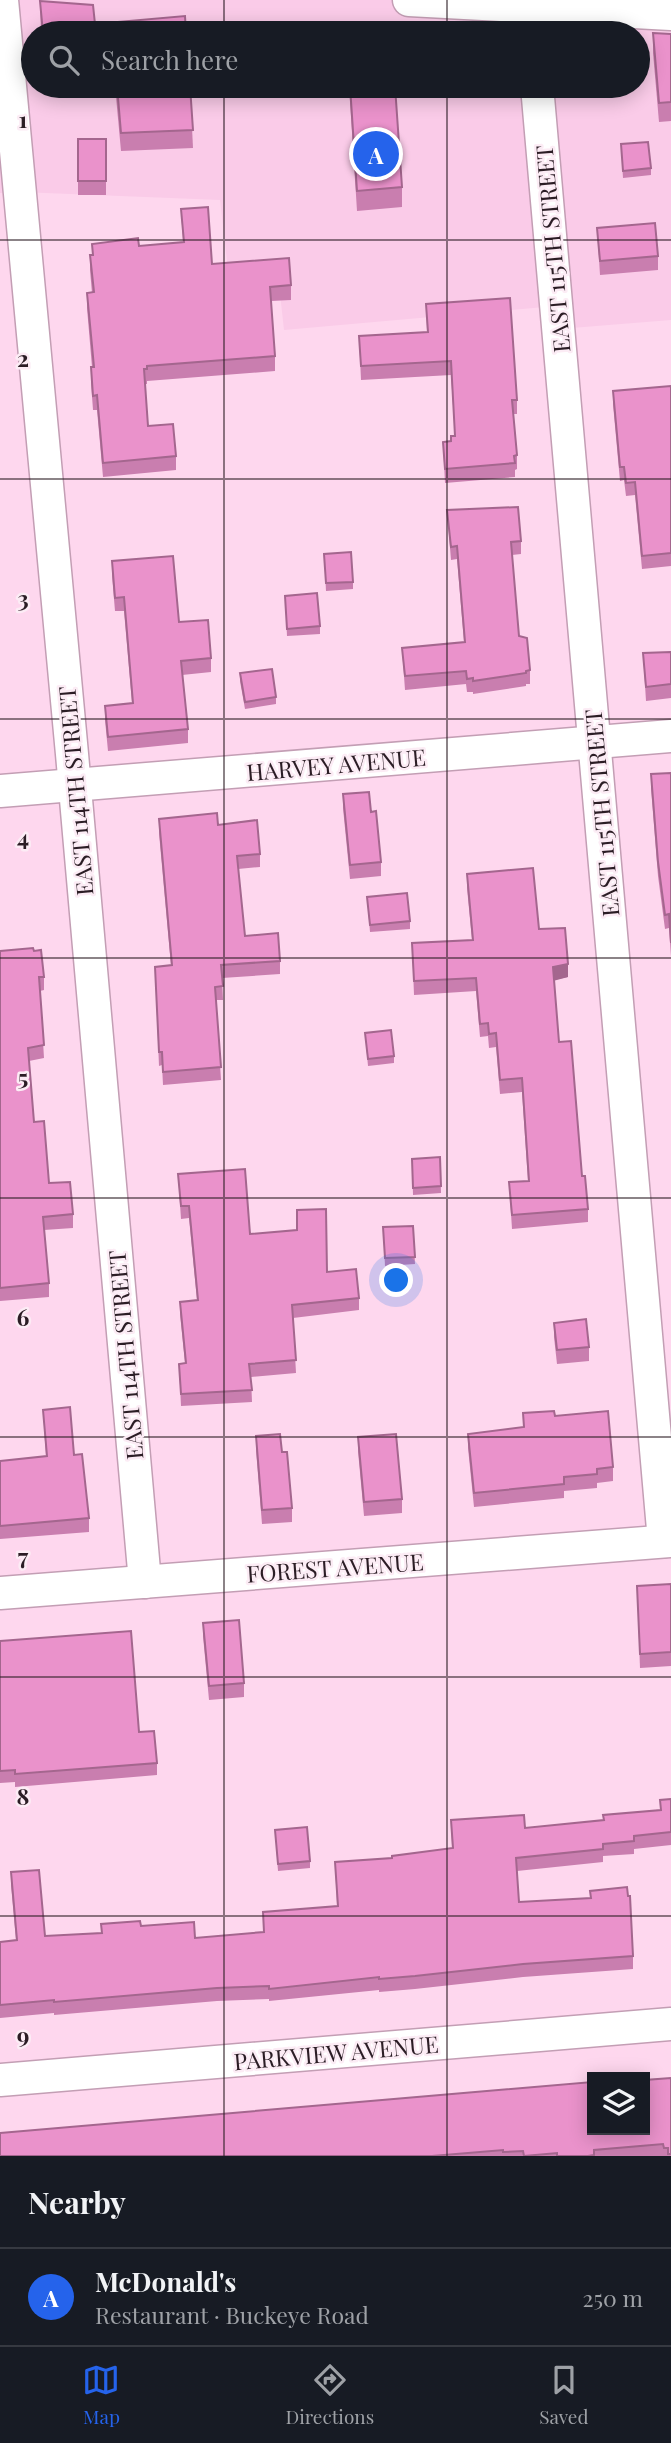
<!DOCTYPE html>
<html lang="en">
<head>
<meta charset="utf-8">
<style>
  :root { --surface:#171b24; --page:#242831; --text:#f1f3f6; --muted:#9ea1a6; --line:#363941; --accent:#2563eb }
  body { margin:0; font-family:"Playfair Display",serif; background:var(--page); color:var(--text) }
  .controls { position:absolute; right:21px; bottom:21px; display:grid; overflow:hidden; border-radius:0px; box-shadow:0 4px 18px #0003 }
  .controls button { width:63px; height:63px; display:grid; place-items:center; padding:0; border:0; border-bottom:2px solid var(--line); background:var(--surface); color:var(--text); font:35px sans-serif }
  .you { position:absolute; left:397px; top:1281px; width:24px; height:24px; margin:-18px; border:5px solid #fff; border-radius:50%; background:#1a73e8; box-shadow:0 0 0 10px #1a73e833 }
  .badge { display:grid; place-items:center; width:46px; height:46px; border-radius:50%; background:var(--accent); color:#fff; font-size:23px; font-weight:700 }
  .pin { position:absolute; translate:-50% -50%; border:4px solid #fff; box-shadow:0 2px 7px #0006 }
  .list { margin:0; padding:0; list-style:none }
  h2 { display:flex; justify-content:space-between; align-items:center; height:91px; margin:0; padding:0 28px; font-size:30px }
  h2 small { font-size:23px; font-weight:400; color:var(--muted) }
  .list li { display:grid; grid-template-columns:46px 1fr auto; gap:21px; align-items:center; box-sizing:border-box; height:98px; padding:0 28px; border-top:2px solid var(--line) }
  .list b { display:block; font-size:26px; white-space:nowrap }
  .list p { margin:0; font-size:23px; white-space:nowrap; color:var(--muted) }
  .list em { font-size:23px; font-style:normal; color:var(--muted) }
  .icon { flex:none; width:38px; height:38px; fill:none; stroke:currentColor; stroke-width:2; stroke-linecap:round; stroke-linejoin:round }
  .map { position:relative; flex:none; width:671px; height:2156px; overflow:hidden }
  .search { position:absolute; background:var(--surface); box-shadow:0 4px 18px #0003; left:21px; right:21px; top:21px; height:77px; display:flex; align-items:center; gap:18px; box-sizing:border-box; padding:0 24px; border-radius:38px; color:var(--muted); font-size:26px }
  .sheet { height:189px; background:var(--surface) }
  nav { display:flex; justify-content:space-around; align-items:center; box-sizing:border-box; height:98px; border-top:2px solid var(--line); background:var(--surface); font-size:19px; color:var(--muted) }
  nav a { display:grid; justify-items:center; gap:4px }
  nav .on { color:var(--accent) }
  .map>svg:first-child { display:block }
  .built { fill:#facbe8; fill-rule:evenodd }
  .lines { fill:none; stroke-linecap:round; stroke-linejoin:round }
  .minor-casing { stroke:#c39eb4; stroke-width:35 }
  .minor { stroke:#fff; stroke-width:32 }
  .wall { fill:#c97eaf }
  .shaded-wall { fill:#a4668e }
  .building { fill:#ea92cb; stroke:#a4668e; stroke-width:2 }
  .grid { fill:none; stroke:#2b1d25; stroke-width:2; stroke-opacity:0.55 }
  .labels { text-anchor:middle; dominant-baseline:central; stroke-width:5; stroke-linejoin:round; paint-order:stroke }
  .street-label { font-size:23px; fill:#2b1d25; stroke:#fcecf5 }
  .grid-label { font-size:23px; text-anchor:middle; font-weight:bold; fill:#2b1d25; stroke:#fcecf5; stroke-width:5; stroke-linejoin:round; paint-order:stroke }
</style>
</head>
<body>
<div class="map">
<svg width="671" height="2156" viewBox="0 0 671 2156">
  <rect width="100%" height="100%" fill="#fed7ee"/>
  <!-- built -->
  <path class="built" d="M0 0H671V320L559 329 556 306 284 330 277 266 228 270 220 200 20 192 0 193ZM33 33H638V86H33Z"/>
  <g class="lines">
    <!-- minor casing -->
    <g class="minor-casing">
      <g id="minor">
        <polyline points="2,0 72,754 145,1582"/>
        <polyline points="409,0 671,14"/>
        <polyline points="537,86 664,1541"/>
        <polyline points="0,791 671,736"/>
        <polyline points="0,1593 671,1541"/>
        <polyline points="0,2080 671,2024"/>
      </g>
    </g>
    <!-- minor -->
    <use href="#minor" class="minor"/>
  </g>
  <!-- wall -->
  <g class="wall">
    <polygon points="40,1 95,24 186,33 41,33"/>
    <polygon points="653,33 671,34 671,121 659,122 653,53"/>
    <polygon points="115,86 190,86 193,148 121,151"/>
    <polygon points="349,86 395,86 402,187 402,207 357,211"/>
    <rect x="78" y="139" width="28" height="56"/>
    <polygon points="621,144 651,168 651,175 623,178"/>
    <polygon points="181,209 212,264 291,285 291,300 271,301 275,356 275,371 147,381 147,384 145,384 148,426 176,456 176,470 103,477 97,410 93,410 91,382 91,367 92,367 87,308 87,293 92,293 90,270 90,255 92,255 92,244 139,246 183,242"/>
    <polygon points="597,228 658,256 658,270 600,275"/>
    <polygon points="426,304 517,400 517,414 513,414 517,455 517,469 515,470 515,477 445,483 443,442 451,441 455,436 451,375 361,380 359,336 427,332"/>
    <polygon points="671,386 671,566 642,569 635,495 626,496 624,480 620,481 613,404 613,391"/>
    <polygon points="447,510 521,541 521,554 512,555 519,636 530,670 530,684 526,684 526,686 473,694 473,692 467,692 466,684 405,690 402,648 464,642 457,559 451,560"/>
    <polygon points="324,554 353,582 353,589 326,591"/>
    <polygon points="112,561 179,622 211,658 211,672 182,675 188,729 188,743 108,751 105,720 105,706 132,703 124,611 115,611 112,575"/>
    <polygon points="285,596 320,626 320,634 287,636"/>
    <polygon points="671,652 671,698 646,701 643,653"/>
    <polygon points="240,673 276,697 276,704 245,709 240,681"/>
    <polygon points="671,773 671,957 669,928 665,929 658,876 651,788 651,774"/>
    <polygon points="343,794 371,812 381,862 381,876 350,879 343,808"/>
    <polygon points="159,819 218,825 260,854 260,867 238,869 245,936 280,961 280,974 222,978 223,1000 216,1000 221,1080 163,1085 162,1065 159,1066 155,967 171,966 159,833"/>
    <polygon points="467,874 539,929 568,977 554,980 559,1042 588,1209 588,1222 512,1229 509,1182 528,1181 522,1092 500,1094 496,1047 489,1048 488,1036 480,1037 476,991 414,995 412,943 472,940 467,888"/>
    <polygon points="367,897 410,921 410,929 370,932"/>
    <polygon points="0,951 34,951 44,977 44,990 40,991 44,1058 29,1061 34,1122 49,1183 73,1214 73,1228 44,1230 49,1283 49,1297 0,1301"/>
    <polygon points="365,1033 394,1056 394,1063 368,1066"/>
    <polygon points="440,1157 441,1193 413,1195 412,1159"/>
    <polygon points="178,1174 250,1234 327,1272 359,1298 359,1310 293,1318 296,1373 251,1377 252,1402 181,1406 179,1364 185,1363 180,1314 180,1302 197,1300 189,1218 181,1219"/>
    <polygon points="413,1226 415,1264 385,1266 383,1227"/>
    <polygon points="554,1323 589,1347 589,1361 557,1364 554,1337"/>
    <polygon points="43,1410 74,1455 89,1518 89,1532 0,1539 0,1461 46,1457"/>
    <polygon points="523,1413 555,1416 613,1467 613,1481 597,1483 597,1488 564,1491 564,1498 474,1507 468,1448 468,1434 523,1427"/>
    <polygon points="256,1436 282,1452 292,1508 292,1522 262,1524 256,1450"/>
    <polygon points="358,1437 402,1499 402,1513 364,1516 358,1451"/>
    <polygon points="671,1584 671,1666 640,1668 637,1586"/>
    <polygon points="203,1623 244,1683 244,1697 209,1700 203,1636"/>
    <polygon points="0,1641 139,1732 157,1763 157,1775 15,1787 15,1782 0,1783"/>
    <polygon points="671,1799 671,1845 634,1849 634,1854 603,1856 603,1862 517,1871 519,1902 590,1898 590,1891 633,1956 633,1969 523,1977 415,1989 379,1992 379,1990 269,2001 269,1999 217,2001 54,2015 54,2013 0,2018 0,1942 16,1940 11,1885 11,1872 45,1936 101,1933 101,1924 141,1926 195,1938 263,1932 263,1912 337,1906 335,1862 392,1858 452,1848 451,1820 525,1828 603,1820 660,1810 660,1800"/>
    <polygon points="275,1830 310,1861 310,1868 278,1871"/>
    <polygon points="671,2078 671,2156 0,2156"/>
  </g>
  <!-- shaded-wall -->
  <polygon class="shaded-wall" points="568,964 568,977 553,981 553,967"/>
  <!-- building -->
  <g class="building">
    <polygon points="40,1 93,5 95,24 185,16 186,33 43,33"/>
    <polygon points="653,33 671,34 671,102 659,103"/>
    <polygon points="117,86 190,86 193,130 121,133"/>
    <polygon points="350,86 395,86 402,187 357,191"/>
    <rect x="78" y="139" width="28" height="42"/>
    <polygon points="648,142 651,168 623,171 621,144"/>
    <polygon points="208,207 212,264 289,258 291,285 270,287 275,356 147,366 147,369 144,369 148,426 173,424 176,456 103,463 97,395 93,396 91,367 94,367 87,293 94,292 90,255 93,255 92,244 138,238 139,246 184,242 181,209"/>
    <polygon points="655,223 658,256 600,261 597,228"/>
    <polygon points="510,298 517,400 512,400 517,455 514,456 515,463 445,469 443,442 451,441 451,436 455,436 451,361 361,366 359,336 428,332 426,304"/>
    <polygon points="671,386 671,553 642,556 635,482 626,483 624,467 620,467 613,391"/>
    <polygon points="518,507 521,541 511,542 519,636 527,638 530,670 526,671 526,673 473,681 473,678 467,679 466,671 405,676 402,648 465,642 457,546 451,547 447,510"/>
    <polygon points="351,552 353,582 326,583 324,554"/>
    <polygon points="173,556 179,622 208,620 211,658 181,661 188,729 108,737 105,706 133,703 124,597 115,598 112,561"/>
    <polygon points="317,593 320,626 287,629 285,596"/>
    <polygon points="671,652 671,684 646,687 643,653"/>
    <polygon points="272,669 276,697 245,702 240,673"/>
    <polygon points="671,773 671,943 669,914 665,915 658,862 651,774"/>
    <polygon points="369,792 371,812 376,811 381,862 350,865 343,794"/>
    <polygon points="217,813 218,825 257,820 260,854 237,856 245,936 278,933 280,961 221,965 223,986 215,987 221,1067 163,1072 162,1052 159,1052 155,967 172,965 159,819"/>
    <polygon points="533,868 539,929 565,928 568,964 553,967 559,1042 571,1041 582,1176 585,1176 588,1209 512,1215 509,1182 529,1181 522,1078 500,1080 496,1033 489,1034 488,1023 480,1024 476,978 414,981 412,943 473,940 467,874"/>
    <polygon points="407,893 410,921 370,925 367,897"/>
    <polygon points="33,948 34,951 41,950 44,977 39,977 44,1045 28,1048 34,1122 44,1121 49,1183 70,1182 73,1214 43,1217 49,1283 0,1288 0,951"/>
    <polygon points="391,1030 394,1056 368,1059 365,1033"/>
    <polygon points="440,1157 441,1186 413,1188 412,1159"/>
    <polygon points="245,1169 250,1234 297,1230 297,1210 326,1209 327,1272 356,1269 359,1298 292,1305 296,1360 249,1364 252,1390 181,1394 179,1364 186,1363 180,1302 198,1300 189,1206 181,1206 178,1174"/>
    <polygon points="413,1226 415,1257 385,1258 383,1227"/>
    <polygon points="586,1319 589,1347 557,1350 554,1323"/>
    <polygon points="70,1407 74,1455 82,1454 89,1518 0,1526 0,1461 47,1456 43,1410"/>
    <polygon points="554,1411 555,1416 608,1411 613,1467 597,1469 597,1474 564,1477 564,1484 474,1493 468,1434 524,1427 523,1413"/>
    <polygon points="280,1434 282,1452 287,1452 292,1508 262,1510 256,1436"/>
    <polygon points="396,1434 402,1499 364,1502 358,1437"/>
    <polygon points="671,1584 671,1652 640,1654 637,1586"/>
    <polygon points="239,1620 244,1683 209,1686 203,1623"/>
    <polygon points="131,1631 139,1732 154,1731 157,1763 15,1774 15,1770 0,1771 0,1641"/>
    <polygon points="671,1799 671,1832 634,1836 634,1841 603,1844 603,1849 516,1858 519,1902 591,1898 590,1891 627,1887 628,1896 630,1896 633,1956 523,1964 415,1976 379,1979 379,1977 269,1989 269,1986 217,1988 54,2002 54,2000 0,2005 0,1942 17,1940 11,1872 39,1870 45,1936 102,1933 101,1924 140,1921 141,1926 194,1922 195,1938 264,1932 263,1912 338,1906 335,1862 392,1858 392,1856 453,1848 451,1820 524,1815 525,1828 604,1820 603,1815 661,1810 660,1800"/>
    <polygon points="307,1827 310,1861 278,1864 275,1830"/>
    <polygon points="671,2078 671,2154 668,2154 668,2148 664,2148 663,2144 594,2150 594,2155 588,2156 557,2156 557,2153 524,2156 523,2151 503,2152 503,2150 432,2156 0,2156 0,2133 592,2082 592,2130 645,2130 645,2080"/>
  </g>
  <!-- grid -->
  <path class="grid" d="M224 0V33M447 0V33M224 86V2156M447 86V2156M0 240H671M0 479H671M0 719H671M0 958H671M0 1198H671M0 1437H671M0 1677H671M0 1916H671"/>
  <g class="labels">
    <!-- street labels -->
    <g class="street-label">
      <text transform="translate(552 249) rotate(-95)">EAST 115TH STREET</text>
      <text transform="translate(336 764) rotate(-5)">HARVEY AVENUE</text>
      <text transform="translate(75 791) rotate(-95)">EAST 114TH STREET</text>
      <text transform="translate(601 813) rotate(-95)">EAST 115TH STREET</text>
      <text transform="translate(125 1355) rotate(-95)">EAST 114TH STREET</text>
      <text transform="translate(335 1567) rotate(-4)">FOREST AVENUE</text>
      <text transform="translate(336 2052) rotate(-5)">PARKVIEW AVENUE</text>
    </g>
  </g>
  <g class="grid-label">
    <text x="23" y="128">1</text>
    <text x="23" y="367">2</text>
    <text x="23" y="607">3</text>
    <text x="23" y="846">4</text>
    <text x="23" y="1086">5</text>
    <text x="23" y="1326">6</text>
    <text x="23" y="1565">7</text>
    <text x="23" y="1805">8</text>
    <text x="23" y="2044">9</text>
  </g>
</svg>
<div class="controls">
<button><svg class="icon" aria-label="layers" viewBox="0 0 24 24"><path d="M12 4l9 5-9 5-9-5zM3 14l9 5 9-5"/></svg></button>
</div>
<div class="you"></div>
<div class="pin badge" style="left:376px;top:154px">A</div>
<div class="search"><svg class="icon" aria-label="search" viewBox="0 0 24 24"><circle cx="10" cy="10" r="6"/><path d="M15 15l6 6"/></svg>Search here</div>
</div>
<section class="sheet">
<h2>Nearby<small></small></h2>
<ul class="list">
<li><span class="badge">A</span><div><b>McDonald's</b><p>Restaurant · Buckeye Road</p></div><em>250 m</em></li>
</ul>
</section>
<nav>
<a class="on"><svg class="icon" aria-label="map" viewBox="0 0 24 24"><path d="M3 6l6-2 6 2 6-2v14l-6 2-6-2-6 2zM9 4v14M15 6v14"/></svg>Map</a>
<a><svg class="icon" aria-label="directions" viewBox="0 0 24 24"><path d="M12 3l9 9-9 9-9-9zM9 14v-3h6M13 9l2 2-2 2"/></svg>Directions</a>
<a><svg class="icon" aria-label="saved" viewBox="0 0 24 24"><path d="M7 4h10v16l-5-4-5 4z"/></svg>Saved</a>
</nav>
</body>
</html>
